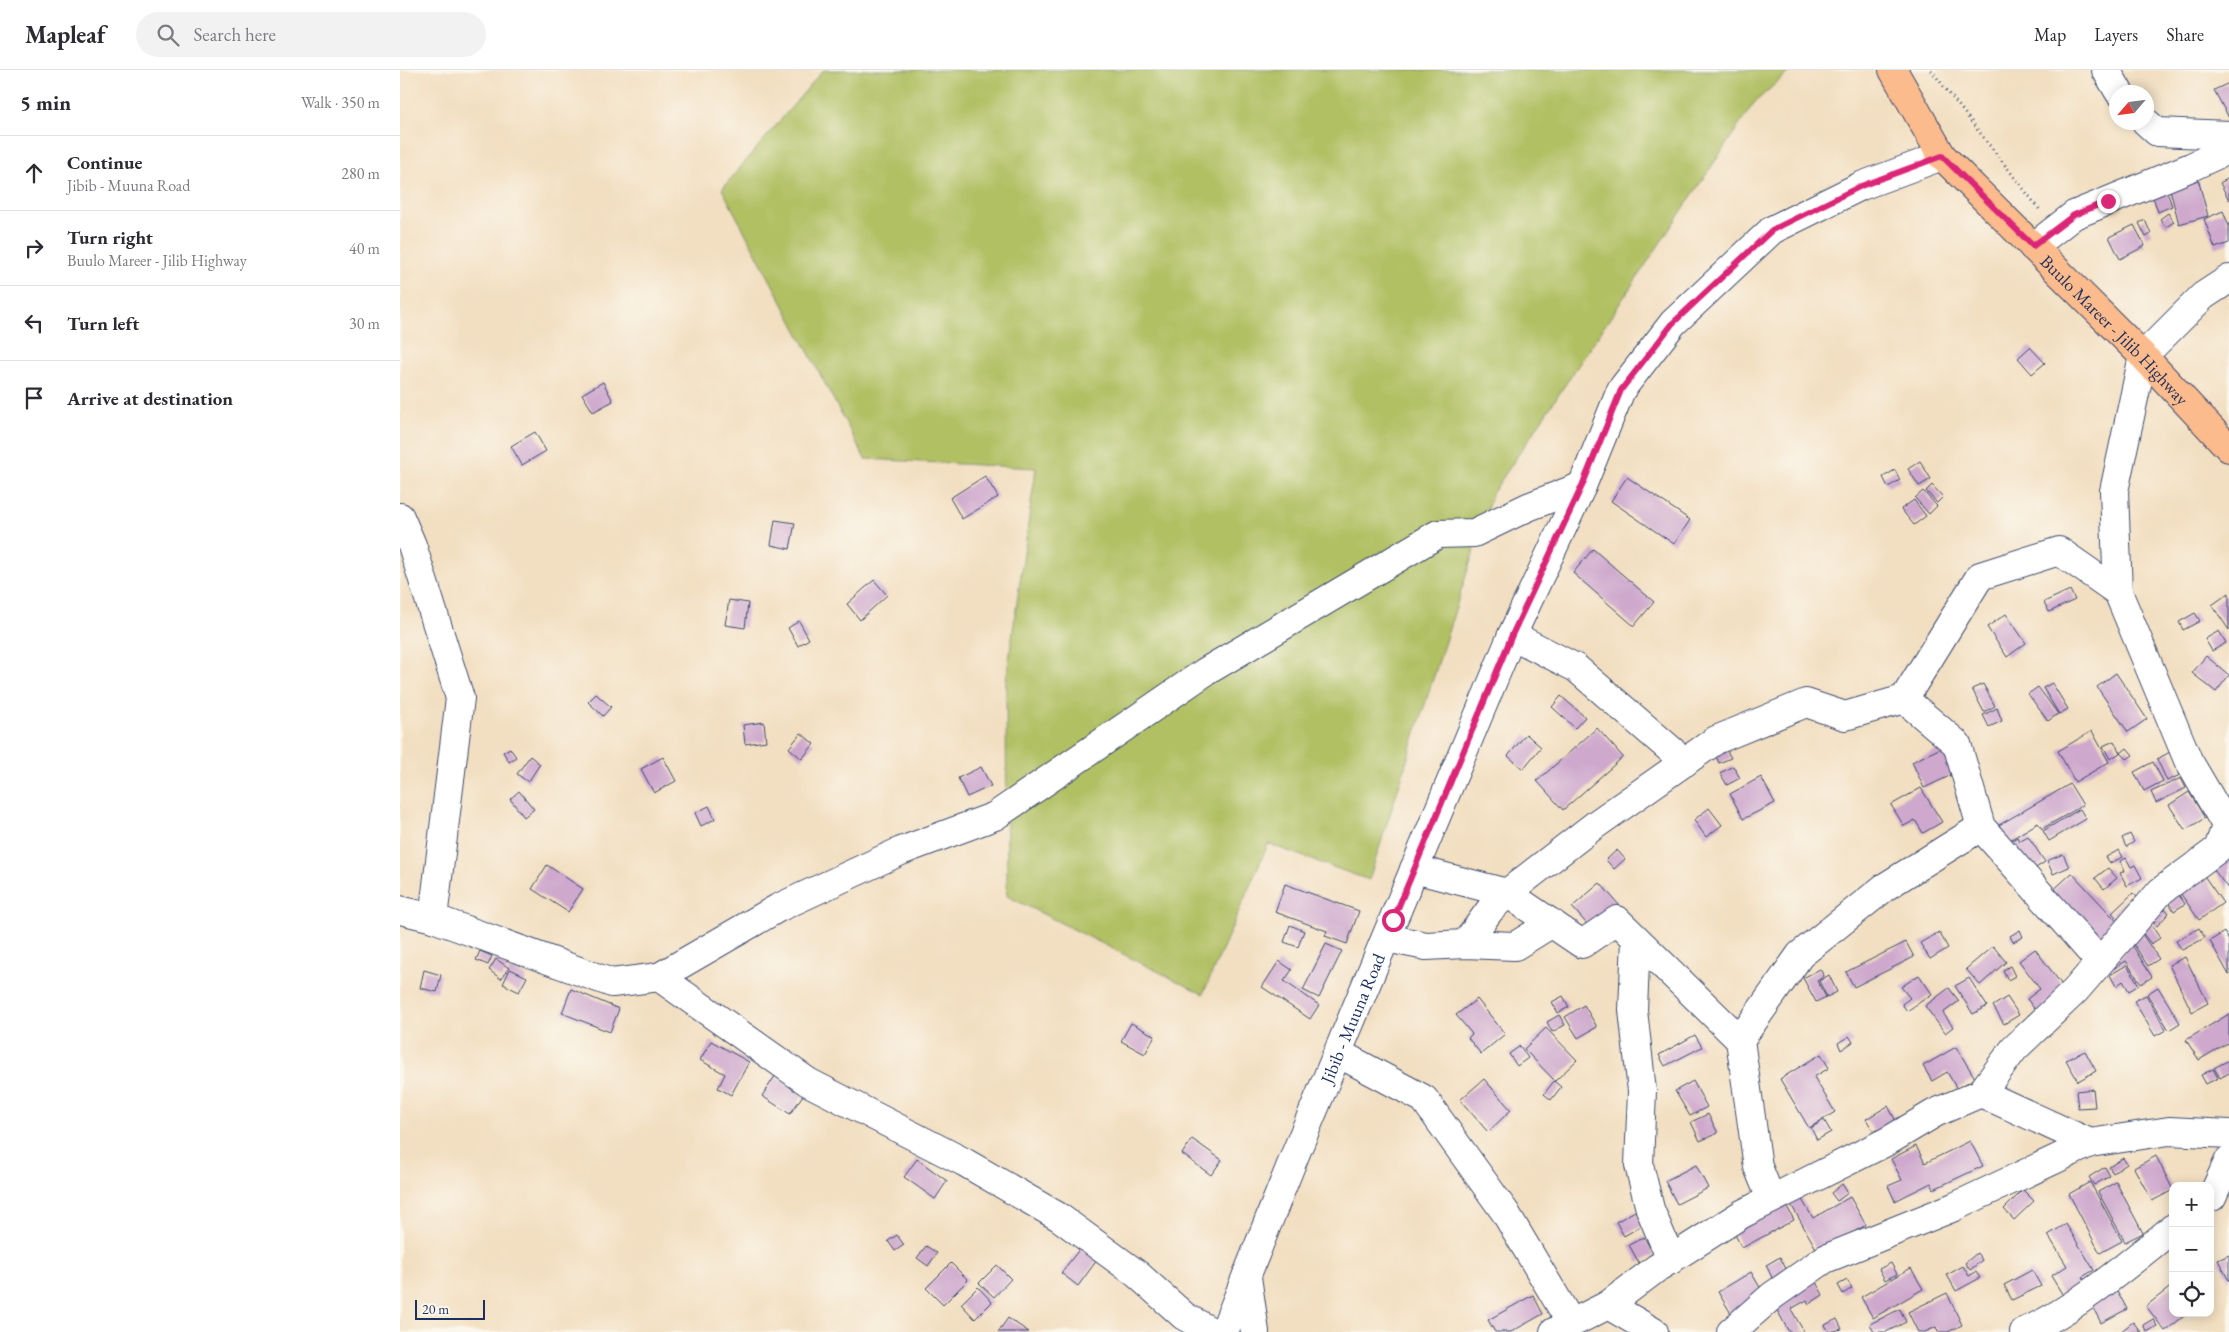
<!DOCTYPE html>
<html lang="en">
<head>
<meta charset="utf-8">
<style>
  :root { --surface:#fff; --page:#f2f2f3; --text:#2b2b33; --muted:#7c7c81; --line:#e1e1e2 }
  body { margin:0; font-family:"EB Garamond",serif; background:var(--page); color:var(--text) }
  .controls { position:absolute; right:15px; bottom:15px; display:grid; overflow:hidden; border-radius:10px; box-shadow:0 2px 12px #0003 }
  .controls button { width:45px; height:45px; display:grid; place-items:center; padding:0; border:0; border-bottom:1px solid var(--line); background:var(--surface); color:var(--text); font:25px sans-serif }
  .compass { position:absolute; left:1709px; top:15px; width:45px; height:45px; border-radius:50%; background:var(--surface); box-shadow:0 2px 12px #0003; rotate:242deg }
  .scale { position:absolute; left:15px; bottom:12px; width:70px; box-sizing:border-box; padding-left:5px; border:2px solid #1b2f5e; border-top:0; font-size:14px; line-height:18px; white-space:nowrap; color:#1b2f5e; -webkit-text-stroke:4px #fbf7ec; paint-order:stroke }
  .stop { position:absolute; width:15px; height:15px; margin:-11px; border:4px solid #db2777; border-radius:50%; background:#fff }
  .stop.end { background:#db2777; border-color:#fff; box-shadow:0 1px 5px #0008 }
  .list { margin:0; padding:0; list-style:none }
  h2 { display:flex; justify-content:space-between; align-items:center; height:65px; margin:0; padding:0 20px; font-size:21px }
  h2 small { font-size:16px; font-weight:400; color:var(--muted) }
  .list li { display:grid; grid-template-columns:32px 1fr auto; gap:15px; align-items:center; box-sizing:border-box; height:75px; padding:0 20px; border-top:1px solid var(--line) }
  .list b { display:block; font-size:19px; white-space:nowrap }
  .list p { margin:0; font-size:16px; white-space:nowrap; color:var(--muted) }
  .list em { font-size:16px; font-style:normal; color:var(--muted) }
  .icon { flex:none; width:28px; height:28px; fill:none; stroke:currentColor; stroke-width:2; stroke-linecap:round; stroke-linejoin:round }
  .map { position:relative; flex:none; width:1829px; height:1262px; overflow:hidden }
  header { display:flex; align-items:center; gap:30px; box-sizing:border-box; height:70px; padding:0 25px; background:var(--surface); border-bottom:1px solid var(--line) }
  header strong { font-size:24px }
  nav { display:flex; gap:28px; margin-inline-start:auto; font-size:18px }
  .search { width:350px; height:45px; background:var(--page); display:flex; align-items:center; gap:12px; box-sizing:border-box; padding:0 18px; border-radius:28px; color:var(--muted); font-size:19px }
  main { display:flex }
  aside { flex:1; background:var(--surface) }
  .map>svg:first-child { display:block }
  .green { fill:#b1c063; stroke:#667860 }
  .building { fill:#cea8cd }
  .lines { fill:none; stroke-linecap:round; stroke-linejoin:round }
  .minor-casing { stroke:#3b496d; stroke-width:30 }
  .major-casing { stroke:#3b496d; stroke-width:30 }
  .path { stroke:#3b496d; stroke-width:3; stroke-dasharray:1 4; stroke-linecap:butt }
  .minor { stroke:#fff; stroke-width:28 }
  .major { stroke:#fbbb8c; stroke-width:28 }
  .route { stroke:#db2777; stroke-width:6 }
  .labels { text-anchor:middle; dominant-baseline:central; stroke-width:4; stroke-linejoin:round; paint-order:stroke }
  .street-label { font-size:18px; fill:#1b2f5e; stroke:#fbf7ec }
</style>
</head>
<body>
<header>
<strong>Mapleaf</strong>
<div class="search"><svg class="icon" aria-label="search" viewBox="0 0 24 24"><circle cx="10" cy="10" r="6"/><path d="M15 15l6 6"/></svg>Search here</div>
<nav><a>Map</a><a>Layers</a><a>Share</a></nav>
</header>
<main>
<aside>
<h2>5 min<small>Walk · 350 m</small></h2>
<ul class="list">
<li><svg class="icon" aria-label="ahead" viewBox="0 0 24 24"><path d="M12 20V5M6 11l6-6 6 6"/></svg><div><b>Continue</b><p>Jibib - Muuna Road</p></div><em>280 m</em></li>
<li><svg class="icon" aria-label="right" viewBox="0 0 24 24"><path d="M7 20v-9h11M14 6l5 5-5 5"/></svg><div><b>Turn right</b><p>Buulo Mareer - Jilib Highway</p></div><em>40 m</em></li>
<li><svg class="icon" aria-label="left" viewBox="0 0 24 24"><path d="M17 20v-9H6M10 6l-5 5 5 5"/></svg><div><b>Turn left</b></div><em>30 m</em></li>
<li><svg class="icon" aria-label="arrive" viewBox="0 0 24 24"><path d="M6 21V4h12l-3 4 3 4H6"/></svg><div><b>Arrive at destination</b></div></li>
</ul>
</aside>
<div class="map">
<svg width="1829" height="1262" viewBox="0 0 1829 1262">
  <rect width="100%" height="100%" fill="#fbf7ec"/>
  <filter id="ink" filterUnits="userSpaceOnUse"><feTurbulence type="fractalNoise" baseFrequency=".02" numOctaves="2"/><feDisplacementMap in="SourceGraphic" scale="10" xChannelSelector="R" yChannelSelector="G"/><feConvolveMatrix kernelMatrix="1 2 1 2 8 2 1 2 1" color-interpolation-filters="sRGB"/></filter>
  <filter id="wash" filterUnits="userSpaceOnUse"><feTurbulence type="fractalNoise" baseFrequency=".0096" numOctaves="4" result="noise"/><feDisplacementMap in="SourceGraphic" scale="20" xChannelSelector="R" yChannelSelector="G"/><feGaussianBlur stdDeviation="1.12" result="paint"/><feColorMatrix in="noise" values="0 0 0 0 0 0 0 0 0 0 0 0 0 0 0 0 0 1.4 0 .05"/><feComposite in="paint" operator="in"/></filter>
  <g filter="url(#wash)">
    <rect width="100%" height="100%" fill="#f2dec0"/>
    <!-- green -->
    <polygon class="green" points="423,0 1391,0 1354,33 1092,424 969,810 868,774 803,924 607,826 606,610 636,398 465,389 322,119"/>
    <g id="blocks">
      <!-- building -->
      <g class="building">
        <polygon points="1829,13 1829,48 1814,20"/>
        <polygon points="1797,105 1808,146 1779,154 1768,112"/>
        <polygon points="1829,108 1829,130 1820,113"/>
        <polygon points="1766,119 1772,136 1758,142 1752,124"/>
        <polygon points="1823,141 1829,156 1829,173 1815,178 1804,149"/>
        <polygon points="1768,143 1774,152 1766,157 1760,149"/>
        <polygon points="1745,150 1751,164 1746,167 1739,153"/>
        <polygon points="1734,155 1745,176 1720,189 1709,167"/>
        <polygon points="1630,277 1645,293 1632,304 1618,288"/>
        <polygon points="203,312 213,331 193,342 182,324"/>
        <polygon points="135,362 146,381 122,395 111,376"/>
        <polygon points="1520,391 1531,409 1519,416 1508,399"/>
        <polygon points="1495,400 1500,410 1488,417 1483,407"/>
        <polygon points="585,406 598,427 562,449 550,428"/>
        <polygon points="1227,407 1290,450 1274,474 1211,431"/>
        <polygon points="1532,415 1543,427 1537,433 1526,421"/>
        <polygon points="1523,421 1537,436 1529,444 1515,428"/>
        <polygon points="1514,430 1526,446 1514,455 1501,439"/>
        <polygon points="375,450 395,453 390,479 371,475"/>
        <polygon points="1193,479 1254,532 1234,556 1173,503"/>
        <polygon points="474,510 487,525 460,550 447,534"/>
        <polygon points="1670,520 1675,530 1649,542 1644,532"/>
        <polygon points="1829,523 1829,560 1812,535"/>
        <polygon points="329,530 348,533 345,558 325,555"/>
        <polygon points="1795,543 1800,551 1783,560 1779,552"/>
        <polygon points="1606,544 1626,573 1607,587 1587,557"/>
        <polygon points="399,551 409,569 398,576 388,558"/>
        <polygon points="1819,561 1826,573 1812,581 1805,569"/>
        <polygon points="1806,586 1829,605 1816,622 1792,603"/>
        <polygon points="1716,603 1747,649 1728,662 1697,617"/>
        <polygon points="1652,613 1668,639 1659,644 1643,618"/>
        <polygon points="1583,614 1595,636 1584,642 1572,619"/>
        <polygon points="1638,617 1658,644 1648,651 1628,624"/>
        <polygon points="196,624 211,637 203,646 188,632"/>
        <polygon points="1161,626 1185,647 1175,658 1152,637"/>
        <polygon points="1597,638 1602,651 1589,657 1583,645"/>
        <polygon points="364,652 366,671 345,674 343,655"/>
        <polygon points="1197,658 1223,687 1163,740 1137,711"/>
        <polygon points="1692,661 1709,692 1675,712 1658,681"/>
        <polygon points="401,663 414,674 402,689 389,678"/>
        <polygon points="1126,664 1141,677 1123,699 1108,686"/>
        <polygon points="1714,671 1720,683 1710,689 1703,676"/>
        <polygon points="1545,676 1558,702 1524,718 1512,692"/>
        <polygon points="110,678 116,687 109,692 103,682"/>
        <polygon points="1727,678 1733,685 1727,689 1721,683"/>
        <polygon points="1326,679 1331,688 1319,693 1315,684"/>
        <polygon points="1770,682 1780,705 1767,711 1757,689"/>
        <polygon points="130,686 140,694 128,712 117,704"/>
        <polygon points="263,687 276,711 254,723 241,699"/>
        <polygon points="1753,692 1763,711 1744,721 1734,702"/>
        <polygon points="1333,696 1340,708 1327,715 1320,703"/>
        <polygon points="581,697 591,716 567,727 558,708"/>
        <polygon points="1361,707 1375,733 1343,749 1330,724"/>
        <polygon points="1781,708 1786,718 1756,733 1751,722"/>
        <polygon points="1670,714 1683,735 1642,759 1638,753 1608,771 1599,755"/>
        <polygon points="1521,718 1542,752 1523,763 1515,750 1504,756 1491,735"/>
        <polygon points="119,721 134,739 124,747 110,729"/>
        <polygon points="1789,722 1805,748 1785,760 1769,735"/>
        <polygon points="309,736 315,749 301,756 295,743"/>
        <polygon points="1309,738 1322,755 1306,767 1294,750"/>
        <polygon points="1680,739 1686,749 1649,771 1643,761"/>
        <polygon points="1730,764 1734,772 1726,777 1722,768"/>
        <polygon points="1628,766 1645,792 1631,801 1611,771 1617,767 1619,771"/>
        <polygon points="1217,780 1225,789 1214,799 1206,790"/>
        <polygon points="1719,780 1723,787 1710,793 1706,787"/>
        <polygon points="1663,784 1669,797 1653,804 1647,791"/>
        <polygon points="1826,784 1829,789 1829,820 1811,796"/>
        <polygon points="1726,788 1731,797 1735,795 1742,808 1727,816 1720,803 1725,801 1720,791"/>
        <polygon points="147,795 183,819 168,842 132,819"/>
        <polygon points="1708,798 1717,808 1704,819 1695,808"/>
        <polygon points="1800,800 1823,833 1799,850 1776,817"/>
        <polygon points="1672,803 1724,859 1702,880 1650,823"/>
        <polygon points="1200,813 1220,836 1192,860 1172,837"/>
        <polygon points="885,814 959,841 947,874 925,866 927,861 875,842"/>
        <polygon points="1774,818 1785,834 1774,841 1764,825"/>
        <polygon points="1733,823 1745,835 1724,855 1712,843"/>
        <polygon points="1760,833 1769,843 1757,856 1747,847"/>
        <polygon points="1747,849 1760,868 1751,874 1737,856"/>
        <polygon points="890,855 904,861 898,877 884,872"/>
        <polygon points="1799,858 1805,868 1782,880 1776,871"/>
        <polygon points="1620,860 1623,867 1613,872 1610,866"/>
        <polygon points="1739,860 1759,889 1748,896 1729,867"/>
        <polygon points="1539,862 1548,878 1530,889 1520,873"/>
        <polygon points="1824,862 1829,871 1829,905 1810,871"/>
        <polygon points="1506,872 1514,887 1454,917 1446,902"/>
        <polygon points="1731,873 1752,907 1741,914 1726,891 1706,903"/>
        <polygon points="926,874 942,881 919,928 903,920"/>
        <polygon points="1593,876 1606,892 1580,915 1566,899"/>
        <polygon points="1635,879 1668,923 1639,945 1627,929 1640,919 1619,891"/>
        <polygon points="80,881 92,886 88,895 76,890"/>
        <polygon points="1785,887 1808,933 1792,942 1769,895"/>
        <polygon points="96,889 109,898 101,909 89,900"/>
        <polygon points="879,891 892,900 884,911 919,935 910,949 862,917"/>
        <polygon points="1727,895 1739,915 1729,921 1723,911 1716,916 1710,905"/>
        <polygon points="1610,896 1615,906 1608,910 1603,900"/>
        <polygon points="110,899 127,907 119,922 103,914"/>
        <polygon points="1420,899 1424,906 1417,911 1426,927 1416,932 1403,908"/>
        <polygon points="24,900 41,905 37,922 20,918"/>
        <polygon points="1429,905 1437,922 1427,927 1419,911"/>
        <polygon points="1519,905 1532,924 1507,941 1502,934 1510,928 1501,917"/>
        <polygon points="1569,908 1587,936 1573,944 1555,916"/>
        <polygon points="1758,917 1780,953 1769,960 1747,924"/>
        <polygon points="1549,918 1559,931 1543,943 1553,957 1545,963 1525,936"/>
        <polygon points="171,919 219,939 210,962 162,943"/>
        <polygon points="1746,925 1766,960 1755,966 1734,931"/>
        <polygon points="1163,926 1169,937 1158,943 1152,932"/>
        <polygon points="1607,927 1619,945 1604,954 1593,936"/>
        <polygon points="1077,929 1105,964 1081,984 1068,968 1072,964 1056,945"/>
        <polygon points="1184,935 1197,957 1178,968 1165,947"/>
        <polygon points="1829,944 1829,972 1799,990 1786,970"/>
        <polygon points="1159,945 1165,955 1152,962 1147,952"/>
        <polygon points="731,953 755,966 745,984 721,971"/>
        <polygon points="1146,958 1177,990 1155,1011 1124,979"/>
        <polygon points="1295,965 1302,977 1265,996 1259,985"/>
        <polygon points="1449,966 1453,972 1441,980 1438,973"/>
        <polygon points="311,971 349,992 331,1025 318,1018 325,1004 300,990"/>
        <polygon points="1120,976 1128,988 1117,996 1109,984"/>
        <polygon points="1556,977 1575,1008 1557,1019 1547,1002 1532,1011 1523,996"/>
        <polygon points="1685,981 1696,1001 1678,1011 1666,990"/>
        <polygon points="1421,984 1429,998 1414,1007 1435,1042 1409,1058 1380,1009"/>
        <polygon points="1829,990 1829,1003 1820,1008 1814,998"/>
        <polygon points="1813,999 1818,1008 1806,1014 1801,1005"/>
        <polygon points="375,1006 403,1025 390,1044 362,1026"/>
        <polygon points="1084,1009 1111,1040 1088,1062 1060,1030"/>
        <polygon points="1154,1011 1161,1017 1151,1030 1144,1024"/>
        <polygon points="1293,1011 1307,1037 1290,1046 1275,1021"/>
        <polygon points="1693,1019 1695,1037 1678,1038 1676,1021"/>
        <polygon points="1488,1036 1498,1055 1477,1067 1466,1049"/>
        <polygon points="1308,1044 1318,1063 1300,1071 1291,1052"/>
        <polygon points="1424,1050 1431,1062 1417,1070 1411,1058"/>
        <polygon points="792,1069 822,1090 811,1105 782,1084"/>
        <polygon points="1570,1071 1583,1096 1534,1119 1531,1113 1495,1131 1488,1116 1502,1110 1491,1089 1516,1076 1525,1093"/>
        <polygon points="1756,1086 1773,1120 1752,1131 1734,1098"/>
        <polygon points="1723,1088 1727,1094 1713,1103 1709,1097"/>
        <polygon points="517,1089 547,1111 535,1129 504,1107"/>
        <polygon points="1296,1095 1308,1118 1277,1134 1265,1111"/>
        <polygon points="1705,1097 1710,1106 1694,1115 1689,1107"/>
        <polygon points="1690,1112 1722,1171 1700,1183 1669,1124"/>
        <polygon points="1716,1112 1743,1163 1725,1172 1698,1122"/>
        <polygon points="1442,1114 1448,1123 1437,1131 1431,1123"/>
        <polygon points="1623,1120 1634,1131 1614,1150 1604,1139"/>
        <polygon points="1398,1123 1413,1148 1450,1127 1466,1155 1418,1182 1388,1129"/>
        <polygon points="1382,1127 1394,1150 1342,1178 1330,1155"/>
        <polygon points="1235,1141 1243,1155 1224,1166 1216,1152"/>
        <polygon points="1666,1154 1694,1200 1682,1207 1686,1213 1664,1227 1651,1206 1667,1196 1648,1165"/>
        <polygon points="497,1165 504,1175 495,1181 488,1171"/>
        <polygon points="1244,1167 1254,1185 1239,1193 1229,1175"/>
        <polygon points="526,1176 537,1183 528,1196 517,1188"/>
        <polygon points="681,1177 697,1190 678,1216 661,1203"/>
        <polygon points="1577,1183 1582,1190 1570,1200 1565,1193"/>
        <polygon points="1829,1185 1829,1211 1818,1190"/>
        <polygon points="1380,1187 1391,1209 1376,1216 1366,1195"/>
        <polygon points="551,1193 568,1210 543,1235 526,1218"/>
        <polygon points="1491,1193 1497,1204 1485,1210 1479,1199"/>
        <polygon points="597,1195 611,1209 594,1227 579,1213"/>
        <polygon points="1563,1196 1569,1206 1576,1202 1580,1208 1556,1221 1547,1205"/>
        <polygon points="1511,1198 1523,1219 1473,1248 1461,1227"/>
        <polygon points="1632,1200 1641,1216 1612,1230 1604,1215"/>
        <polygon points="1351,1202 1365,1226 1332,1245 1318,1222"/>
        <polygon points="1414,1208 1423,1225 1409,1234 1407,1230 1391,1239 1404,1262 1389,1262 1372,1231"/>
        <polygon points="1447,1210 1452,1218 1443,1224 1438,1215"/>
        <polygon points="1773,1215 1773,1243 1788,1243 1765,1261 1746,1236"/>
        <polygon points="578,1217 592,1232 575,1249 561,1234"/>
        <polygon points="1715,1217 1727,1239 1701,1253 1689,1230"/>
        <polygon points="1547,1223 1562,1255 1548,1262 1538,1262 1536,1257 1525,1262 1518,1262 1508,1242"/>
        <polygon points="1133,1225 1143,1244 1111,1262 1095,1262 1088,1250"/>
        <polygon points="1500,1239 1506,1252 1486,1262 1474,1262 1470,1254"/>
        <polygon points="608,1248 629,1262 598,1262"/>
        <polygon points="1437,1249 1442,1259 1429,1262 1425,1255"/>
        <polygon points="1753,1249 1757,1256 1747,1262 1743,1255"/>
        <polygon points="1733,1252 1741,1262 1720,1262"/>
      </g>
    </g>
  </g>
  <g filter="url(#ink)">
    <use href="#blocks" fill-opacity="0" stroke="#3b496d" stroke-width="1"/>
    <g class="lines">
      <!-- minor casing -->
      <g class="minor-casing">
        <g id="minor">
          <polyline points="1706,0 1719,22"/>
          <polyline points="1746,52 1757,62 1829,65"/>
          <polyline points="1633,177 1674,145 1791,97 1829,79"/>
          <polyline points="1829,209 1803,226 1743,286 1714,421 1718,522 1788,690 1829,760"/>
          <polyline points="0,447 12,475 60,628 33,848"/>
          <polyline points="1112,565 1176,598 1285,692"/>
          <polyline points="1504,629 1557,674 1581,757 1699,891"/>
          <polyline points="1014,799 1107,823 1195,755 1316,670 1406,633 1445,646 1504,629 1580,506 1659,481 1718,522"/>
          <polyline points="0,840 33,848 212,913 259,907 408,1012 564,1092 659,1147 737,1204 784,1246 812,1262"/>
          <polyline points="986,868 1026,876 1065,874 1115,876 1152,853"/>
          <polyline points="1236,869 1233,940 1242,1021 1239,1095 1250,1139 1271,1190"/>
          <polyline points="1065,874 1090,840 1107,823 1182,874 1217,850 1340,970"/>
          <polyline points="259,907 378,838 501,781 595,746 805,602 1038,464 1074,463 1128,437 1182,416"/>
          <polyline points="938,983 1024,1029 1105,1142 1171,1253"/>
          <polyline points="1581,1023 1690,1073"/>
          <polyline points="1812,1127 1829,1090"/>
          <polyline points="1371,1129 1358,1097 1340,970 1400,885 1485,817 1581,757"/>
          <polyline points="847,1207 855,1262"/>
          <polyline points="1208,1235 1254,1262"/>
          <path id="s1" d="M824 1262 897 1080 1112 565 1182 416 1221 320 1273 253 1372 160 1461 116 1542 86"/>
          <polyline points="1154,1262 1208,1235 1257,1198 1342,1144 1488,1071 1535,1043 1581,1023 1614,979 1675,921 1761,821 1818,779 1826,756 1829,754"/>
          <polyline points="1331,1262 1372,1226 1425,1189 1554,1137 1690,1073 1769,1061 1829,1064"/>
          <path d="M1624 1262C1672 1242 1731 1192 1773 1158"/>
        </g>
      </g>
      <!-- major casing -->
      <g class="major-casing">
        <g id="major">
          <path id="s2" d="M1493 0 1542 86 1743 286 1829 378"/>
        </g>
      </g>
      <!-- path -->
      <polyline class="path" points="1531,0 1640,140"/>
      <!-- minor -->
      <use href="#minor" class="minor"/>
      <!-- major -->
      <use href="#major" class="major"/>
    </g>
  </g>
  <g class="lines" filter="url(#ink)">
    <!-- route -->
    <polyline class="route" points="993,850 1112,565 1182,416 1221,320 1273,253 1372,160 1461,116 1542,86 1633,176 1674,145 1708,131"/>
  </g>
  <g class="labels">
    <!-- street labels -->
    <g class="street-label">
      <text stroke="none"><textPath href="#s2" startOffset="344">Buulo Mareer - Jilib Highway</textPath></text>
      <text stroke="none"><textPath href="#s1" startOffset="339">Jibib - Muuna Road</textPath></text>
    </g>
  </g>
</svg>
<div class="controls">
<button>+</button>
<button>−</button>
<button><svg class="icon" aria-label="locate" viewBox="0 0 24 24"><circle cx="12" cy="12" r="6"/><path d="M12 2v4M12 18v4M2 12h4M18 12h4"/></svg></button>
</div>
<svg class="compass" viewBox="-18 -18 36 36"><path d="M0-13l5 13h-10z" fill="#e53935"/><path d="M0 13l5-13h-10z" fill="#7c7c81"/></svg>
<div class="scale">20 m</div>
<div class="stop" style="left:993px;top:850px"></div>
<div class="stop end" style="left:1708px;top:131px"></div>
</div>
</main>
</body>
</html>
